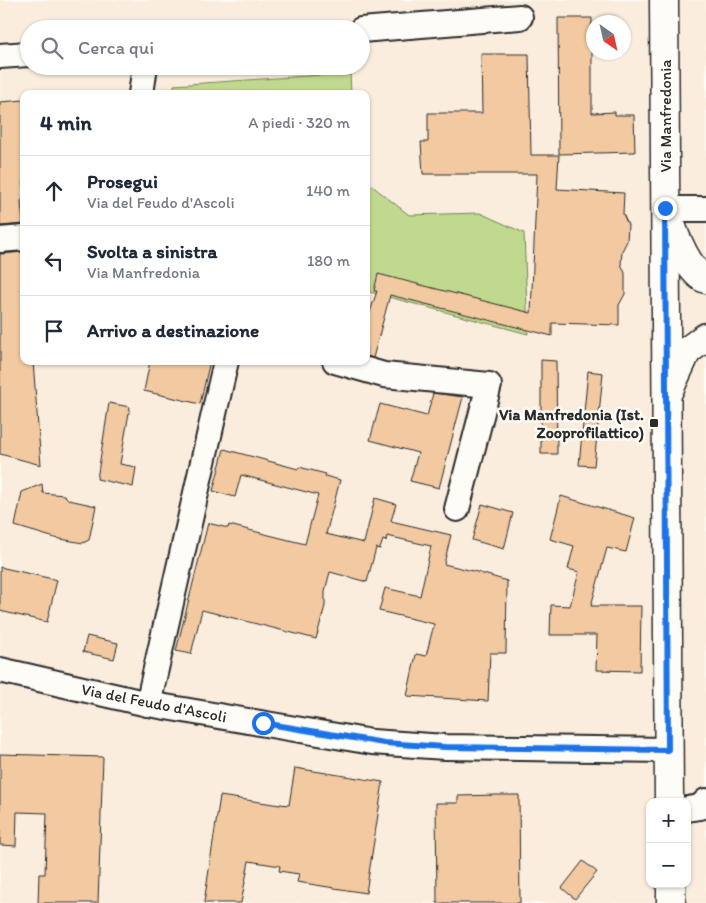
<!DOCTYPE html>
<html lang="it">
<head>
<meta charset="utf-8">
<style>
  :root { --surface:#fff; --page:#f6f6f7; --text:#1f2937; --muted:#747a83; --line:#e0e1e3 }
  body { margin:0; font-family:Itim,sans-serif; background:var(--page); color:var(--text) }
  .controls { position:absolute; right:15px; bottom:15px; display:grid; overflow:hidden; border-radius:10px; box-shadow:0 1px 4px #0004 }
  .controls button { width:45px; height:45px; display:grid; place-items:center; padding:0; border:0; border-bottom:1px solid var(--line); background:var(--surface); color:var(--text); font:25px sans-serif }
  .compass { position:absolute; left:586px; top:15px; width:45px; height:45px; border-radius:50%; background:var(--surface); box-shadow:0 1px 4px #0004; rotate:146deg }
  .stop { position:absolute; width:15px; height:15px; margin:-11px; border:4px solid #1a73e8; border-radius:50%; background:#fff }
  .stop.end { background:#1a73e8; border-color:#fff; box-shadow:0 1px 5px #0008 }
  .list { margin:0; padding:0; list-style:none }
  h2 { display:flex; justify-content:space-between; align-items:center; height:65px; margin:0; padding:0 20px; font-size:21px }
  h2 small { font-size:16px; font-weight:400; color:var(--muted) }
  .list li { display:grid; grid-template-columns:32px 1fr auto; gap:15px; align-items:center; box-sizing:border-box; height:70px; padding:0 20px; border-top:1px solid var(--line) }
  .list b { display:block; font-size:19px; white-space:nowrap }
  .list p { margin:0; font-size:16px; white-space:nowrap; color:var(--muted) }
  .list em { font-size:16px; font-style:normal; color:var(--muted) }
  .icon { flex:none; width:28px; height:28px; fill:none; stroke:currentColor; stroke-width:2; stroke-linecap:round; stroke-linejoin:round }
  .map { position:relative; flex:none; width:706px; height:903px; overflow:hidden }
  .search { position:absolute; background:var(--surface); box-shadow:0 1px 4px #0004; left:20px; top:20px; width:350px; height:55px; display:flex; align-items:center; gap:12px; box-sizing:border-box; padding:0 18px; border-radius:28px; color:var(--muted); font-size:19px }
  .panel { position:absolute; background:var(--surface); box-shadow:0 1px 4px #0004; left:20px; top:90px; width:350px; height:275px; border-radius:10px }
  .map>svg:first-child { display:block }
  .built { fill:#faeddd; fill-rule:evenodd }
  .green { fill:#c1d98f; stroke:#76825d }
  .building { fill:#f2c9a1; stroke:#2b2b2b }
  .lines { fill:none; stroke-linecap:round; stroke-linejoin:round }
  .street-casing { stroke:#2b2b2b; stroke-width:28 }
  .secondary-casing { stroke:#2b2b2b; stroke-width:31 }
  .street { stroke:#fdfcf7; stroke-width:24 }
  .secondary { stroke:#fdfcf7; stroke-width:28 }
  .route { stroke:#1a73e8; stroke-width:6 }
  .poi-dot { fill:#2b2b2b; stroke:#fdfcf7; stroke-width:2 }
  .labels { text-anchor:middle; dominant-baseline:central; stroke-width:5; stroke-linejoin:round; paint-order:stroke }
  .street-label { font-size:16px; fill:#2b2b2b; stroke:#fdfcf7 }
  .poi-label { font-size:16px; font-weight:bold; fill:#2b2b2b; stroke:#fdfcf7; text-anchor:end }
</style>
</head>
<body>
<div class="map">
<svg width="706" height="903" viewBox="0 0 706 903">
  <rect width="100%" height="100%" fill="#fdfcf7"/>
  <filter id="ink" filterUnits="userSpaceOnUse"><feTurbulence type="fractalNoise" baseFrequency=".02" numOctaves="2"/><feDisplacementMap in="SourceGraphic" scale="10" xChannelSelector="R" yChannelSelector="G"/><feConvolveMatrix kernelMatrix="1 2 1 2 8 2 1 2 1" color-interpolation-filters="sRGB"/></filter>
  <g filter="url(#ink)">
    <!-- built -->
    <path class="built" d="M0 0H706V903H0ZM594 22H624V52H594ZM29 29H361V66H29ZM24 94H366V361H24ZM650 802H687V884H650Z"/>
    <!-- green -->
    <g class="green">
      <polygon points="350,73 351,94 173,94 174,85"/>
      <polygon points="366,181 409,215 480,213 524,233 528,334 366,291"/>
    </g>
    <!-- building -->
    <g class="building">
      <polygon points="558,18 592,18 592,113 615,112 615,115 634,115 635,152 559,154"/>
      <polygon points="481,54 529,54 531,155 559,155 557,189 624,193 623,214 628,225 627,241 622,251 621,264 625,273 625,294 619,305 619,325 552,323 552,336 390,295 373,358 366,356 366,324 377,291 374,291 378,274 531,313 537,174 423,174 421,142 428,142 428,113 482,113"/>
      <polygon points="24,100 24,200 21,201 23,224 0,226 0,102"/>
      <polygon points="24,252 24,361 33,361 41,465 0,454 0,254"/>
      <polygon points="541,360 556,361 557,454 541,454"/>
      <polygon points="150,361 210,361 200,404 144,391"/>
      <polygon points="588,371 603,373 594,466 579,465"/>
      <polygon points="433,393 463,397 439,488 410,481 418,453 370,440 380,404 427,416"/>
      <polygon points="109,403 130,407 120,464 136,467 133,487 97,479"/>
      <polygon points="224,449 298,469 299,467 326,474 325,476 340,480 326,534 364,543 375,498 396,504 391,521 451,535 444,564 477,572 507,581 506,653 490,653 488,701 407,696 416,654 426,656 434,624 379,611 385,588 420,596 431,546 387,536 386,541 383,540 380,549 376,548 367,582 330,572 325,591 325,606 316,639 202,610 191,654 176,651 208,523 228,528 229,525 305,544 318,495 241,475 235,497 213,491"/>
      <polygon points="42,484 43,493 64,495 69,500 96,506 89,540 83,543 55,538 15,526 22,492"/>
      <polygon points="561,496 635,518 626,552 607,548 591,606 641,606 640,671 596,670 597,635 550,635 551,605 570,606 579,572 568,569 574,546 550,539"/>
      <polygon points="482,504 513,513 504,549 472,540"/>
      <polygon points="0,567 57,580 47,622 0,611"/>
      <polygon points="87,636 118,643 114,659 83,652"/>
      <polygon points="0,754 103,757 98,903 38,903 39,874 45,874 47,813 17,812 16,846 0,845"/>
      <polygon points="295,768 383,782 366,893 297,882 299,874 279,871 280,866 249,861 241,903 204,903 220,796 280,805 280,804 289,805"/>
      <polygon points="497,795 519,795 520,903 437,903 436,803 458,803 458,796"/>
      <polygon points="583,861 597,872 575,899 562,888"/>
    </g>
    <g class="lines">
      <!-- street casing -->
      <g class="street-casing">
        <g id="street">
          <polyline points="361,30 520,17"/>
          <polyline points="0,56 29,54"/>
          <polyline points="141,94 145,66"/>
          <polyline points="665,209 706,209"/>
          <polyline points="0,240 24,238"/>
          <polyline points="335,361 384,375 489,385 457,509"/>
          <polyline points="0,670 148,704 372,742 445,747 668,750"/>
          <polyline points="148,704 226,361"/>
          <polyline points="687,809 700,807 706,801"/>
        </g>
      </g>
      <!-- secondary casing -->
      <g class="secondary-casing">
        <g id="secondary">
          <polyline points="664,0 669,802"/>
          <path d="M670 222C675 237 690 274 706 279"/>
          <polyline points="669,390 687,351 706,337"/>
          <polyline points="671,884 671,903"/>
        </g>
      </g>
      <!-- street -->
      <use href="#street" class="street"/>
      <!-- secondary -->
      <use href="#secondary" class="secondary"/>
    </g>
  </g>
  <g class="lines" filter="url(#ink)">
    <!-- route -->
    <polyline class="route" points="263,723 384,743 445,747 668,750 665,208"/>
  </g>
  <!-- markers -->
  <rect class="poi-dot" x="649" y="418" width="10" height="10" rx="2.5"/>
  <g class="labels">
    <!-- street labels -->
    <g class="street-label">
      <text transform="translate(665 116) rotate(-90)">Via Manfredonia</text>
      <text transform="translate(154 703) rotate(11)">Via del Feudo d'Ascoli</text>
    </g>
    <!-- poi labels -->
    <g class="poi-label">
      <text x="644" y="414">Via Manfredonia (Ist.<tspan x="644" dy="18">Zooprofilattico)</tspan></text>
    </g>
  </g>
</svg>
<div class="controls">
<button>+</button>
<button>−</button>
</div>
<svg class="compass" viewBox="-18 -18 36 36"><path d="M0-13l5 13h-10z" fill="#e53935"/><path d="M0 13l5-13h-10z" fill="#747a83"/></svg>
<div class="stop" style="left:263px;top:723px"></div>
<div class="stop end" style="left:665px;top:208px"></div>
<div class="search"><svg class="icon" aria-label="search" viewBox="0 0 24 24"><circle cx="10" cy="10" r="6"/><path d="M15 15l6 6"/></svg>Cerca qui</div>
<section class="panel">
<h2>4 min<small>A piedi · 320 m</small></h2>
<ul class="list">
<li><svg class="icon" aria-label="ahead" viewBox="0 0 24 24"><path d="M12 20V5M6 11l6-6 6 6"/></svg><div><b>Prosegui</b><p>Via del Feudo d'Ascoli</p></div><em>140 m</em></li>
<li><svg class="icon" aria-label="left" viewBox="0 0 24 24"><path d="M17 20v-9H6M10 6l-5 5 5 5"/></svg><div><b>Svolta a sinistra</b><p>Via Manfredonia</p></div><em>180 m</em></li>
<li><svg class="icon" aria-label="arrive" viewBox="0 0 24 24"><path d="M6 21V4h12l-3 4 3 4H6"/></svg><div><b>Arrivo a destinazione</b></div></li>
</ul>
</section>
</div>
</body>
</html>
